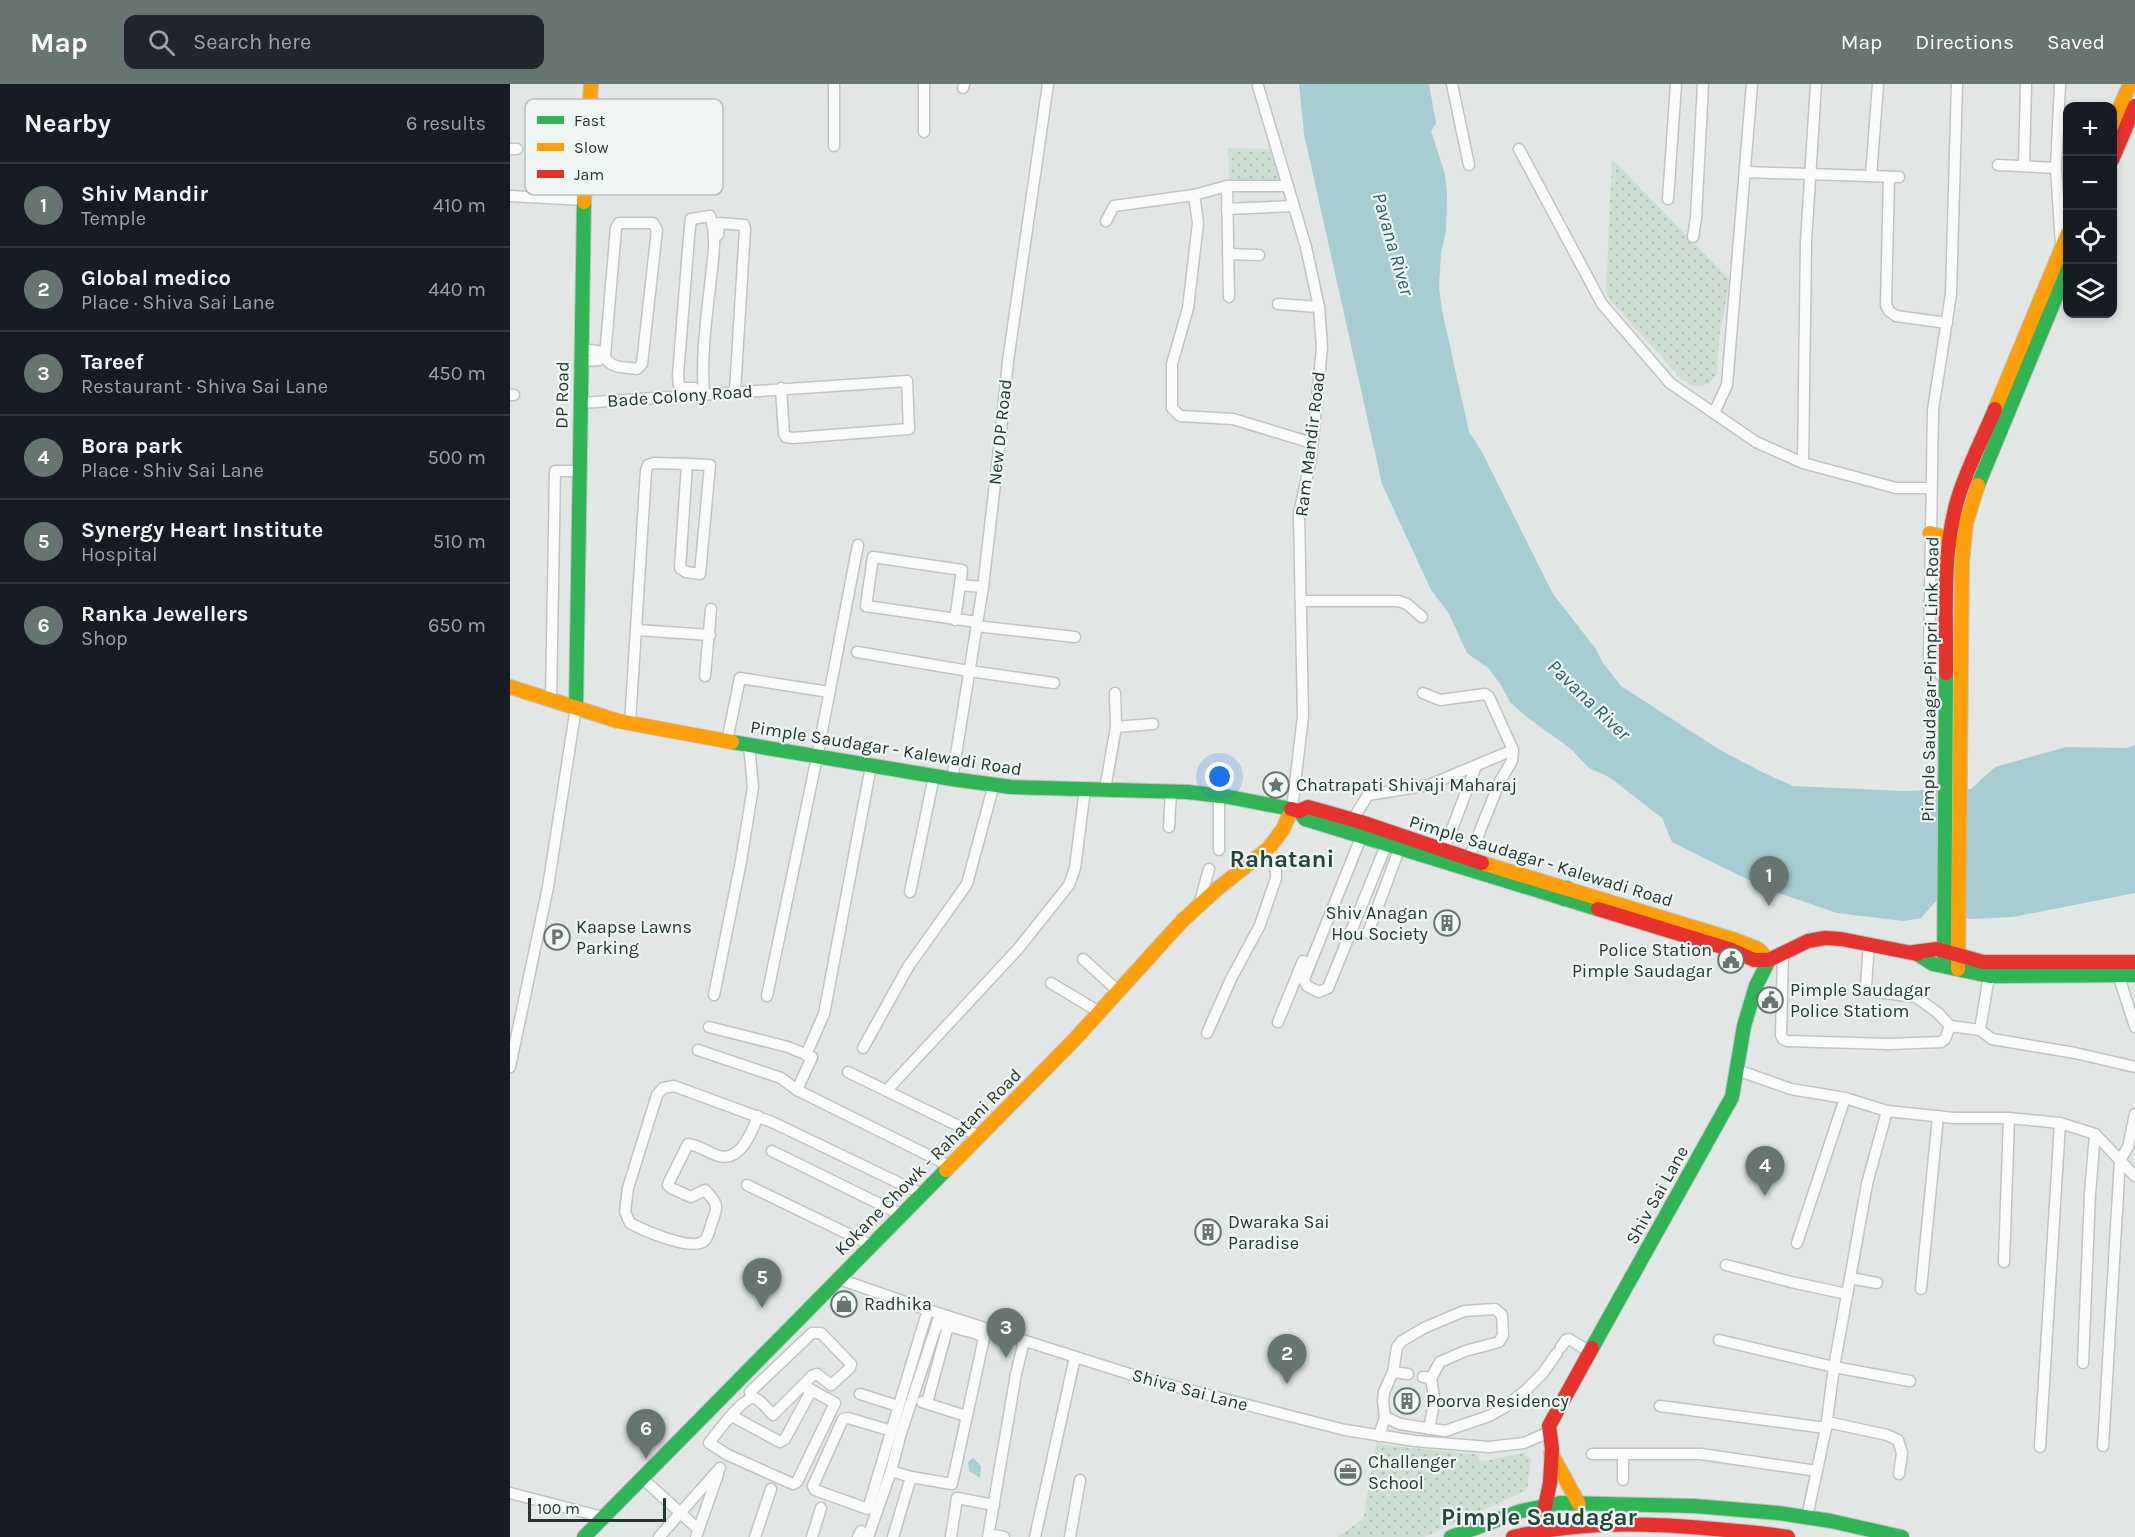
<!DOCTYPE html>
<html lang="en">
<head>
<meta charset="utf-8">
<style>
  :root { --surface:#171b24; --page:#20242c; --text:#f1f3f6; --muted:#9ea1a6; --line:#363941; --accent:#667570 }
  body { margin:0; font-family:Karla,sans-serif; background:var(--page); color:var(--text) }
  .controls { position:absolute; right:18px; top:18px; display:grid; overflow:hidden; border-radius:12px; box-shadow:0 3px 9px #0003 }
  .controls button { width:54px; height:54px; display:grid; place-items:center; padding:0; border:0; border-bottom:2px solid var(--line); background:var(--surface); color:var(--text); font:30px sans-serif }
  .scale { position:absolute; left:18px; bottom:15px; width:138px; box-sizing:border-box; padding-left:6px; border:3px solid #233731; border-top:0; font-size:16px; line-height:21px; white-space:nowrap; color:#233731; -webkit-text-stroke:4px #f0f6f3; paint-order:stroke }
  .you { position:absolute; left:710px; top:693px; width:21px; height:21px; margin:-15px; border:4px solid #fff; border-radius:50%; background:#1a73e8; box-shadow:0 0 0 9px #1a73e833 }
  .badge { display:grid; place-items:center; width:39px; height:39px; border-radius:50%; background:var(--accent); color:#fff; font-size:20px; font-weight:700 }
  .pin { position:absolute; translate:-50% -50px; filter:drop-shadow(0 2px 3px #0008) }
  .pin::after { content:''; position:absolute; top:32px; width:21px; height:18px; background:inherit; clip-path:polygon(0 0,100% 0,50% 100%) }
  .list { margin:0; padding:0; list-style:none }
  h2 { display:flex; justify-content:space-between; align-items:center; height:78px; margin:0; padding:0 24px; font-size:26px }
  h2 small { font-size:20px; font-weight:400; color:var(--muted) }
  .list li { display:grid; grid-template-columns:39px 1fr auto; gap:18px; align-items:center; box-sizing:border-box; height:84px; padding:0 24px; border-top:2px solid var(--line) }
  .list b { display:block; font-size:22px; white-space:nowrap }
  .list p { margin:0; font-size:20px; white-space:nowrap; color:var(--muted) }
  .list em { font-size:20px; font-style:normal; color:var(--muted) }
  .icon { flex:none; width:33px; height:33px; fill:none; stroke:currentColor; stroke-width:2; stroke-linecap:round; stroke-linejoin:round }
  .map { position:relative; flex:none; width:1625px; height:1453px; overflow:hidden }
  header { display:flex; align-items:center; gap:36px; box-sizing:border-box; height:84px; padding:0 30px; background:var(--accent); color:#fff }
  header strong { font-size:28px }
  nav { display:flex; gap:33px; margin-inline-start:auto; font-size:21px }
  .search { width:420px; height:54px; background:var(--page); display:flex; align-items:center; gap:15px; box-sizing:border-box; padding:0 21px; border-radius:12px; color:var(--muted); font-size:22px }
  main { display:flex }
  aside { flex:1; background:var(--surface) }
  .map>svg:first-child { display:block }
  .park { fill:url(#park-dots) }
  .water { fill:#a7ccd1 }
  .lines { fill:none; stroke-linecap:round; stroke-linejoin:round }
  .street-casing { stroke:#bfc4c2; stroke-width:13 }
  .fast-casing { stroke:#bfc4c2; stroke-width:16 }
  .slow-casing { stroke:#bfc4c2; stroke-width:16 }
  .jam-casing { stroke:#bfc4c2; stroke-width:16 }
  .street { stroke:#fbfbfb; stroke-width:10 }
  .fast { stroke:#30b455; stroke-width:14 }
  .slow { stroke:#ff9f0a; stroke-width:14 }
  .jam { stroke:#e5322d; stroke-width:14 }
  .labels { text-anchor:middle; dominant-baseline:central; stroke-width:4.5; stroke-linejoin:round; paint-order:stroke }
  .street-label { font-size:18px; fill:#233731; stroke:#f0f6f3 }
  .poi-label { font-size:18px; fill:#233731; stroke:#f0f6f3; text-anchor:start }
  .water-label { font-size:20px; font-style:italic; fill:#25626b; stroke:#f0f6f3 }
  .district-label { font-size:24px; font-weight:bold; fill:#22473c; stroke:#f0f6f3 }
  .key { fill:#f0f6f3; stroke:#b2bdb9; stroke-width:1.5 }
  .key-label { font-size:16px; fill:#233731 }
</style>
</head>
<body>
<header>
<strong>Map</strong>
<div class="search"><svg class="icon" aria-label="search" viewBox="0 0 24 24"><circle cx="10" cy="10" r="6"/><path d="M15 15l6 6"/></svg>Search here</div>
<nav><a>Map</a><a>Directions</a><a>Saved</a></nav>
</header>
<main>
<aside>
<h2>Nearby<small>6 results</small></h2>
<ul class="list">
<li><span class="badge">1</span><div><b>Shiv Mandir</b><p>Temple</p></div><em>410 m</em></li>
<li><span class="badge">2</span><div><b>Global medico</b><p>Place · Shiva Sai Lane</p></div><em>440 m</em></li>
<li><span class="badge">3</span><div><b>Tareef</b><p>Restaurant · Shiva Sai Lane</p></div><em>450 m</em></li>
<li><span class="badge">4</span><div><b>Bora park</b><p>Place · Shiv Sai Lane</p></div><em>500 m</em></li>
<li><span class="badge">5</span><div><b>Synergy Heart Institute</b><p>Hospital</p></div><em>510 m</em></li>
<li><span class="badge">6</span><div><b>Ranka Jewellers</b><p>Shop</p></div><em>650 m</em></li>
</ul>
</aside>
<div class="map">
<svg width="1625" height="1453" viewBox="0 0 1625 1453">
  <defs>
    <pattern id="park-dots" width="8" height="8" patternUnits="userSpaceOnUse" patternTransform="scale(1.5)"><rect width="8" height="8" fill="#cddfd2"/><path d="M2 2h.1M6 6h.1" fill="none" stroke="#b0c0b5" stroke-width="1.8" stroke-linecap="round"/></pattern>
  </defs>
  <rect width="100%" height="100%" fill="#e2e7e5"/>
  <!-- park -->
  <g class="park">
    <polygon points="718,64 765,65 775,99 719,99"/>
    <polygon points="1102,75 1220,196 1209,252 1207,290 1199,300 1185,303 1171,295 1096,211"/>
    <polygon points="866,1360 969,1371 968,1378 1014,1369 1021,1375 1017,1406 914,1453 827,1453 853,1435"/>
  </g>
  <!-- water -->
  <g class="water">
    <polygon points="789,0 919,0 926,39 921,47 935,90 937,110 936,147 931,169 929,203 932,226 959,348 971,366 1043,510 1086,565 1093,579 1111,602 1210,666 1252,688 1283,702 1393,707 1461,705 1485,683 1556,663 1617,664 1625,661 1625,809 1503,833 1461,835 1447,832 1427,816 1411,834 1394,837 1327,829 1257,805 1188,771 1162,758 1152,734 1099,693 1079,684 1061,665 1018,634 1000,618 991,601 978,584 957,569 938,528 921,506 872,400 794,50"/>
    <polygon points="463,1374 471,1382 470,1394 459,1387 458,1378"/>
  </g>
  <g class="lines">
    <!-- street casing -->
    <g class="street-casing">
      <g id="street">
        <polyline points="942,0 959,81"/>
        <polyline points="748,2 796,163 809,223 812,264 801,374 789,430 793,632 782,725"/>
        <polyline points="453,4 454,0"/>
        <polyline points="414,48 414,0"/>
        <polyline points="324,62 324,0"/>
        <polyline points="0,65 7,65"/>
        <polyline points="1009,65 1092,220 1160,299 1246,358 1293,379 1386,404 1421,404"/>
        <polyline points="1488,81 1546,84 1550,0"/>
        <polyline points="1514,82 1516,0"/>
        <polyline points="1546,84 1551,160"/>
        <polyline points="1235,88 1389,93"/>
        <polyline points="1361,92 1368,0"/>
        <polyline points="1379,93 1376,221 1379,227 1386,232 1437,239"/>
        <polyline points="717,102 719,213"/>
        <polyline points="684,111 688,139 678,224 662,280 662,324 670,332 723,335 802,359"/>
        <polyline points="0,112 74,116"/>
        <polyline points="1158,115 1166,0"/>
        <polyline points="717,125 784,122"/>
        <polyline points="596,137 604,122 684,111 717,102 778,102"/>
        <path d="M109 139H143L147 146 132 280 127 285C116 283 99 285 95 272L106 144Z"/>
        <polyline points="208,151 209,139 234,141 235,145 225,308"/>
        <polyline points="1183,153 1186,134 1193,0"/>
        <polyline points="718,170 749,171"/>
        <polyline points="768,220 809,223"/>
        <polyline points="71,265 88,267 90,272"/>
        <polyline points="71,277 89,276 90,272 95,272"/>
        <path d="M184 304H169L168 291 179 153 181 135 200 132C208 153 202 180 200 202 196 237 191 275 194 310"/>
        <polyline points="0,311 4,311"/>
        <polyline points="70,319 397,297 399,345 283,354 276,353 274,350 271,304"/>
        <polyline points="1204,329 1217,301 1242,0"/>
        <polyline points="1293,379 1296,158 1306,0"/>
        <polyline points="450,501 473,503"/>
        <polyline points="791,517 888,517 897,520 912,533"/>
        <polyline points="445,536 452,486 363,473 356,522 467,538"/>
        <polyline points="466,542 565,553"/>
        <polyline points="127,546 200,551"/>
        <polyline points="347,568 459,587 544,599"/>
        <polyline points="195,592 201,525"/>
        <polyline points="1436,596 1424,584 1419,573 1423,326 1441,210 1447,0"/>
        <polyline points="41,616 45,387 70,387"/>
        <polyline points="120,639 136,387 138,381 144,379 177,380 170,484 176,488 190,490 200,381 177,380"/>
        <polyline points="606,643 643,640"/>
        <polyline points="217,657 230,594 319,608"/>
        <polyline points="442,695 473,503 491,348 498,277 538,0"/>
        <polyline points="595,705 606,643 605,609"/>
        <polyline points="709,711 709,766"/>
        <polyline points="840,740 858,711 919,701 1003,666 979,613 975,610 930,616 913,609"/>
        <polyline points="659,743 661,707"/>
        <polyline points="852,751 796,890 794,896 797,902 809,908 818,904 877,759"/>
        <polyline points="934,766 966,682"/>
        <polyline points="959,774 990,697 1002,677 1003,666"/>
        <polyline points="400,808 424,692"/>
        <polyline points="689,821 699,785"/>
        <polyline points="858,849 890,763"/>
        <polyline points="1359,859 1356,902 1358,907 1406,913 1428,929 1440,942"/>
        <polyline points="1273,868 1271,951 1273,955 1277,957 1379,960 1431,958 1435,955 1440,942 1470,946 1482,955 1565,969 1625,983"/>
        <polyline points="573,875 608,907"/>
        <polyline points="1607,887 1625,943"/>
        <polyline points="541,899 589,928"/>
        <polyline points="204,911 231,777 243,703 239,661"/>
        <polyline points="257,912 307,673 348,461"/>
        <polyline points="768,938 793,877"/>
        <polyline points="199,943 278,963 302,973 287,1006"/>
        <polyline points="1470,946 1479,892"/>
        <polyline points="697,949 721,895 750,841 766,794 766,787 759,764"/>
        <polyline points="353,964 398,883 457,800 484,700"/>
        <polyline points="188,966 271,994 287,1006 440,1082"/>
        <polyline points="296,971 314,930 361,682"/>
        <polyline points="0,983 38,803 66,623"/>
        <polyline points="1227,986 1281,1005 1335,1014 1377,1027 1444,1034 1499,1034 1550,1039 1585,1050 1625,1092"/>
        <polyline points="338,988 469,1052"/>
        <polyline points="377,1006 508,865 559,801 565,784 575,705"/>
        <path d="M248 1032C242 1047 231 1078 209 1072 198 1069 189 1061 178 1060L159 1098 158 1101 161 1104 181 1113 195 1106C207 1119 209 1121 202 1138 200 1143 199 1152 195 1156 184 1169 133 1146 120 1139L115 1128 118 1104 147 1011 153 1004 164 1002 262 1038 412 1110"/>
        <polyline points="262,1067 392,1131"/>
        <polyline points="237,1101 361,1161"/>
        <polyline points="1287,1159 1335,1014"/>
        <polyline points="1494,1178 1499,1034"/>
        <polyline points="1216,1181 1281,1198 1337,1210"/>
        <polyline points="1340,1194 1367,1199"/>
        <polyline points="329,1195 418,1226 632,1294 835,1346 905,1357 979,1363 1014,1359 1039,1348"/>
        <polyline points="1411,1205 1428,1032"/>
        <polyline points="1209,1256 1324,1283 1400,1297"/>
        <polyline points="1051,1263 1056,1256 1059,1255 1080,1268"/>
        <polyline points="1573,1279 1580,1110 1585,1050"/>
        <polyline points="883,1288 898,1290"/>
        <polyline points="921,1294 924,1313"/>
        <polyline points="350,1310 388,1322"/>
        <path d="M244 1314 240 1308 302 1249H311L341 1280 340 1284 321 1301 307 1290 302 1292 263 1331C259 1327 250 1315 244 1314 233 1313 206 1350 199 1359L218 1371 283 1400 287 1398 325 1319 294 1302"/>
        <polyline points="412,1318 456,1332"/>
        <polyline points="417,1319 438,1242"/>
        <polyline points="1150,1322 1316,1344"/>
        <polyline points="222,1332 270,1358 275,1355 301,1307"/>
        <polyline points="875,1333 890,1340 935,1347 979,1332 995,1323 1015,1307 1033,1289 1047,1269"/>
        <polyline points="1317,1338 1377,1351 1388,1356 1392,1369 1389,1390"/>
        <polyline points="919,1345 923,1324"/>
        <path d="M382 1347 338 1334 333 1335 303 1402 305 1406 358 1425C378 1359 397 1293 418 1226"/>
        <polyline points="869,1352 875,1333 873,1317 874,1308 883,1288 887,1263 892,1257 914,1244 954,1227 985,1225 992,1231 993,1251 989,1258 955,1267 930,1278 921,1294 913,1293"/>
        <polyline points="1593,1362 1610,1076 1618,1063 1625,1030"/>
        <polyline points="1530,1363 1550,1039"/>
        <polyline points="1082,1370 1191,1370 1307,1387"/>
        <polyline points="381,1387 401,1393 442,1400 474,1254 468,1250 427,1239"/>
        <polyline points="132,1394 188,1445"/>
        <polyline points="1113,1396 1113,1371"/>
        <polyline points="0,1409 93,1433"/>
        <polyline points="1297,1433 1316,1344 1324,1283 1357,1100 1377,1027"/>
        <polyline points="479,1450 494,1453"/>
        <polyline points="149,1453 210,1384"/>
        <polyline points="186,1453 208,1390"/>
        <polyline points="245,1453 261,1405"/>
        <polyline points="302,1453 311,1424"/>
        <polyline points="348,1453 351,1447"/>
        <polyline points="358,1453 381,1387 391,1349 429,1234"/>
        <polyline points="383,1453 401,1393"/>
        <polyline points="441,1453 447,1414 484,1421"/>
        <polyline points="478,1453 506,1290 514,1257"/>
        <polyline points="525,1453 565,1273"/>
        <polyline points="560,1453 570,1396"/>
      </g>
    </g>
    <!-- fast casing -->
    <g class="fast-casing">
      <g id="fast">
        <polyline points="1468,401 1558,184"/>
        <polyline points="66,623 74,118"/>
        <polyline points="222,658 442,695 501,703 678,708 719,713 781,725"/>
        <polyline points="789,727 795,735 1088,825"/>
        <polyline points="1054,815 1057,804"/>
        <polyline points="1407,870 1423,880 1479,892 1625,891"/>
        <polyline points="1434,882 1436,589"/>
        <polyline points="1082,1264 1222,1013 1234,942 1246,902 1259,876"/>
        <polyline points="74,1453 436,1086"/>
        <polyline points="941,1453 1011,1427 1050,1419 1185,1422 1268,1429 1321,1437 1392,1453"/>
      </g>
    </g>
    <!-- slow casing -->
    <g class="slow-casing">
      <g id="slow">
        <polyline points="1602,41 1620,0"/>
        <polyline points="74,118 81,0"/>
        <polyline points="1485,325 1558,149"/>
        <polyline points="1420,449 1446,457"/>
        <polyline points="0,603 108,637 222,658"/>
        <polyline points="972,779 1225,856 1248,865 1259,876"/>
        <polyline points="1448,885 1452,479 1456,439 1468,401"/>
        <polyline points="436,1086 565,955 672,837 707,805 759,764 773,745 782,725"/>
        <polyline points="1041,1369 1069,1420"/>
      </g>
    </g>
    <!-- jam casing -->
    <g class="jam-casing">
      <g id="jam">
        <polyline points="1602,76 1625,22"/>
        <path d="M1436 589C1437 532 1431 470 1448 414 1457 384 1473 354 1485 325"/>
        <polyline points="781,725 789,727 798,723 851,738 972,779"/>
        <polyline points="1088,825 1222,866 1244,876 1259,876 1298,857 1315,854 1331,855 1407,870"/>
        <polyline points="1404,868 1427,865 1473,878 1625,878"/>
        <path d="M1003 1453C1070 1437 1137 1439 1205 1445 1229 1447 1254 1449 1278 1453"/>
        <polyline points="1024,1453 1033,1432 1040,1399 1042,1365 1039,1342 1082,1264"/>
      </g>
    </g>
    <!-- street -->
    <use href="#street" class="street"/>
    <!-- fast -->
    <use href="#fast" class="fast"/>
    <!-- slow -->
    <use href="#slow" class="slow"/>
    <!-- jam -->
    <use href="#jam" class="jam"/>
  </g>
  <!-- icons -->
  <defs>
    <g id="sight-ring" transform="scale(1.35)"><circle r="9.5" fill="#f0f6f3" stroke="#667570" stroke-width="1.5"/><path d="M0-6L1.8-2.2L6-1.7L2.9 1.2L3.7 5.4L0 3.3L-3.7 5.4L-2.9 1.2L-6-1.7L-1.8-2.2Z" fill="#667570"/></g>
    <g id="building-ring" transform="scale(1.35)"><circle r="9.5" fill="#f0f6f3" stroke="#667570" stroke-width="1.5"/><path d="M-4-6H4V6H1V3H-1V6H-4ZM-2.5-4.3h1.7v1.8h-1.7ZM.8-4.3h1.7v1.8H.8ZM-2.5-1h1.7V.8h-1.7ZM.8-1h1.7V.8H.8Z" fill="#667570"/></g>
    <g id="parking-ring" transform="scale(1.35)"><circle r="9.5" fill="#f0f6f3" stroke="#667570" stroke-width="1.5"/><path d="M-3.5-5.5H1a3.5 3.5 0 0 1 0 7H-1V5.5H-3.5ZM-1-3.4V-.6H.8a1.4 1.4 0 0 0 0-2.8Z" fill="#667570"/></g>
    <g id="civic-ring" transform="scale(1.35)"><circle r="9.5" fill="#f0f6f3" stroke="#667570" stroke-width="1.5"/><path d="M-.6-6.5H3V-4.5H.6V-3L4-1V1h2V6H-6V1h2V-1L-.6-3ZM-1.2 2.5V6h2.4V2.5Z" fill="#667570"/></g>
    <g id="shop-ring" transform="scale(1.35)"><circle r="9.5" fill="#f0f6f3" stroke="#667570" stroke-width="1.5"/><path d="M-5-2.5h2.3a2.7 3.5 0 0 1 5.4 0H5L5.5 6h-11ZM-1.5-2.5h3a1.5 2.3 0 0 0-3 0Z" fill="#667570"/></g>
    <g id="office-ring" transform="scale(1.35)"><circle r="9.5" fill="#f0f6f3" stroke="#667570" stroke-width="1.5"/><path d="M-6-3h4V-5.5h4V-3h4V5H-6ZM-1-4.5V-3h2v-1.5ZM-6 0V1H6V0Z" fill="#667570"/></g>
  </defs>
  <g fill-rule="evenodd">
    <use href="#sight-ring" x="766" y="701"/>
    <use href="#building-ring" x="937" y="839"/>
    <use href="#parking-ring" x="47" y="853"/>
    <use href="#civic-ring" x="1221" y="876"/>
    <use href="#civic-ring" x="1260" y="916"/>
    <use href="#building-ring" x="698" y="1148"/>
    <use href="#shop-ring" x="334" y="1220"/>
    <use href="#building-ring" x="897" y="1317"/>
    <use href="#office-ring" x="838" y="1388"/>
  </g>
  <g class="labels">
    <!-- street labels -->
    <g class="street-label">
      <text transform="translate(52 311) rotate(-89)">DP Road</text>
      <text transform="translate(170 312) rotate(-4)">Bade Colony Road</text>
      <text transform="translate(490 348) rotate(-84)">New DP Road</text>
      <text transform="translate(800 360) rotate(-83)">Ram Mandir Road</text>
      <text transform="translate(1420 595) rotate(-89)">Pimple Saudagar-Pimpri Link Road</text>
      <text transform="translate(376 664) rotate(9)">Pimple Saudagar - Kalewadi Road</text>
      <text transform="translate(1031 777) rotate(17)">Pimple Saudagar - Kalewadi Road</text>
      <text transform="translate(418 1078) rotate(-45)">Kokane Chowk - Rahatani Road</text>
      <text transform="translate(1147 1111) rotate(-61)">Shiv Sai Lane</text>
      <text transform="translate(680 1306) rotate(15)">Shiva Sai Lane</text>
    </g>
    <!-- poi labels -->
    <g class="poi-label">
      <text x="786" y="701">Chatrapati Shivaji Maharaj</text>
      <text x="918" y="829" text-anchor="end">Shiv Anagan<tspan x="918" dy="21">Hou Society</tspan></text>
      <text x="66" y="843">Kaapse Lawns<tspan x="66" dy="21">Parking</tspan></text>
      <text x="1202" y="866" text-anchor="end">Police Station<tspan x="1202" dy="21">Pimple Saudagar</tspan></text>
      <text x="1280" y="906">Pimple Saudagar<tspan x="1280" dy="21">Police Statiom</tspan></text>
      <text x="718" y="1138">Dwaraka Sai<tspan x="718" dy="21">Paradise</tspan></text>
      <text x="354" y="1220">Radhika</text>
      <text x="916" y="1317">Poorva Residency</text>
      <text x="858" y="1378">Challenger<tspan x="858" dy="21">School</tspan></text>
    </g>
    <!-- water labels -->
    <g class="water-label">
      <text transform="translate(883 160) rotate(74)">Pavana River</text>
      <text transform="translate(1079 616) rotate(44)">Pavana River</text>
    </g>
    <!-- district labels -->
    <g class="district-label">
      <text x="772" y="775">Rahatani</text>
      <text x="1029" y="1433">Pimple Saudagar</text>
    </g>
  </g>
  <!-- legend -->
  <rect x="15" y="15" width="198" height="96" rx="9" class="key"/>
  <rect x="27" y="32" width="27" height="8" fill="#30b455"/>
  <rect x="27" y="59" width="27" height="8" fill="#ff9f0a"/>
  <rect x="27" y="86" width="27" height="8" fill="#e5322d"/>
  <g class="key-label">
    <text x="64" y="42">Fast</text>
    <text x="64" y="69">Slow</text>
    <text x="64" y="96">Jam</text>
  </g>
</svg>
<div class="controls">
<button>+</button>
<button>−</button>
<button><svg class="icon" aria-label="locate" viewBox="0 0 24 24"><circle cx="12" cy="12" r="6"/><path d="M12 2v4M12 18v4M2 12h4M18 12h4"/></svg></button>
<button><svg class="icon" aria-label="layers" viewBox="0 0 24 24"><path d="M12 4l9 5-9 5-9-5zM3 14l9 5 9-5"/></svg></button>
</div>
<div class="scale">100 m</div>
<div class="you"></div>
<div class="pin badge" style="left:1259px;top:822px">1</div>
<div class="pin badge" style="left:777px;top:1300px">2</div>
<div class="pin badge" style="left:496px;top:1274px">3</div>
<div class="pin badge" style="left:1255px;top:1112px">4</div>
<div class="pin badge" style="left:252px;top:1224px">5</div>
<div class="pin badge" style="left:136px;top:1375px">6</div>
</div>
</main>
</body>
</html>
